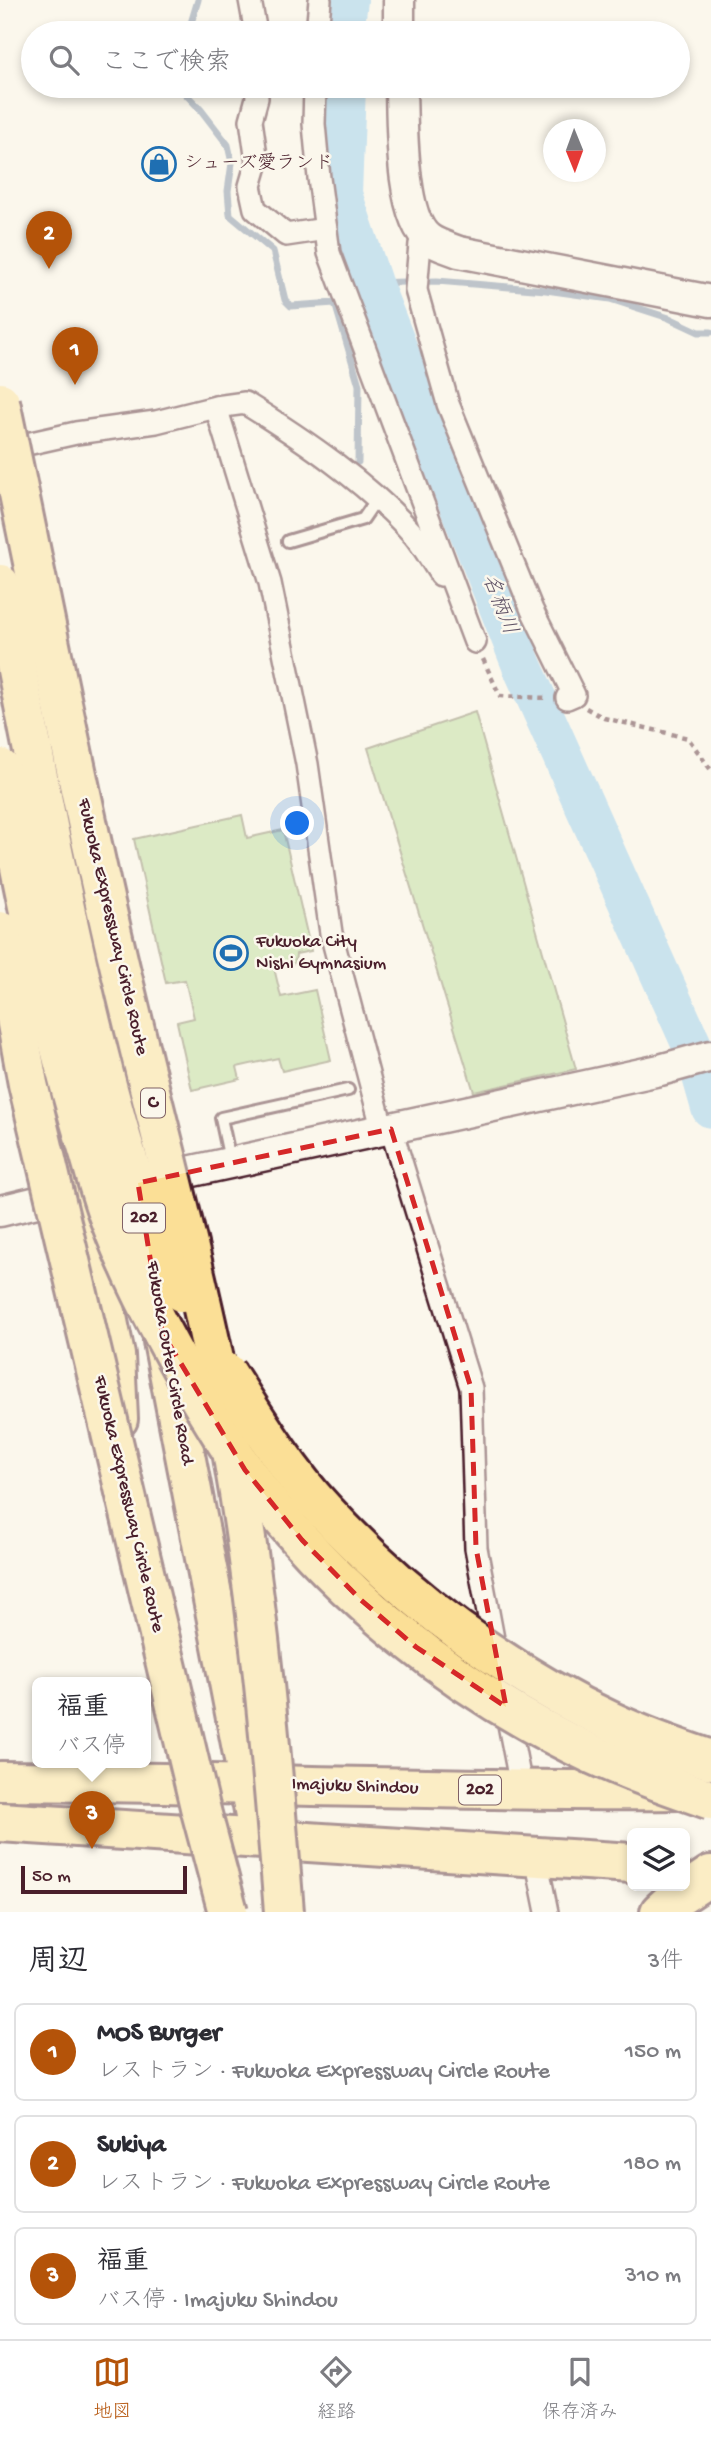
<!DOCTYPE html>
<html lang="ja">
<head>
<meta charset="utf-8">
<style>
  :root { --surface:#fff; --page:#f7f7f7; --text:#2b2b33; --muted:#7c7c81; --line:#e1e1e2; --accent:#b45309 }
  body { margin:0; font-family:"Gochi Hand","Klee One",sans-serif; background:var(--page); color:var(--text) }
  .controls { position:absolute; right:21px; bottom:21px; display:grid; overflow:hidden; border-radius:10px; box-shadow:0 4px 10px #0003 }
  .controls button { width:63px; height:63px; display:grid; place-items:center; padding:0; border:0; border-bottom:2px solid var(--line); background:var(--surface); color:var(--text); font:35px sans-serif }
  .compass { position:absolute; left:543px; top:119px; width:63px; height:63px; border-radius:50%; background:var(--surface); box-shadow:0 4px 10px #0003; rotate:179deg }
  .scale { position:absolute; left:21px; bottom:18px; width:166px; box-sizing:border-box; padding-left:7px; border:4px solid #4a1f2b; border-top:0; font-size:19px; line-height:24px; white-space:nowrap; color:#4a1f2b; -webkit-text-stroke:5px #fbf7ec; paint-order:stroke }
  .you { position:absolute; left:298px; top:824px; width:24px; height:24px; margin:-18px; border:5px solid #fff; border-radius:50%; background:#1a73e8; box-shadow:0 0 0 10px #1a73e833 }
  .badge { display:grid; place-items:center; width:46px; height:46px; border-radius:50%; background:var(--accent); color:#fff; font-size:23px; font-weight:700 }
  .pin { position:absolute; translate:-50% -58px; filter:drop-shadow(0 2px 4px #0008) }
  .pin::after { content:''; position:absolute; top:37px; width:24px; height:21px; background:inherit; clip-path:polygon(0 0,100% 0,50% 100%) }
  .popup { position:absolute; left:32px; top:1677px; width:119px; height:91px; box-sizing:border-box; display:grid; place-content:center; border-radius:10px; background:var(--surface); filter:drop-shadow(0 2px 5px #0005); font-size:23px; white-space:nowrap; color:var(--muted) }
  .popup b { font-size:26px; color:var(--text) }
  .popup::after { content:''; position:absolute; left:50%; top:100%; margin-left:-14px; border:14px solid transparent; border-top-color:var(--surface) }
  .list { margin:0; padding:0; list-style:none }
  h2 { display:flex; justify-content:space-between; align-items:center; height:91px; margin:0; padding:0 28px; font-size:30px }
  h2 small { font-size:23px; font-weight:400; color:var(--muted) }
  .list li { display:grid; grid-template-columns:46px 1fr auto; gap:21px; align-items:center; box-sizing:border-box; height:98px; margin:0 14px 14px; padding:0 14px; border:2px solid var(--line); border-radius:10px }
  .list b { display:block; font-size:26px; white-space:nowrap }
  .list p { margin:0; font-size:23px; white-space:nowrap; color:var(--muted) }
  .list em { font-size:23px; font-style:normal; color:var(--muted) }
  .icon { flex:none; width:38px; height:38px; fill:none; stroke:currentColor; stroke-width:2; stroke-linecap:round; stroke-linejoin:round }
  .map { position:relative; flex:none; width:711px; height:1912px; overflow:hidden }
  .search { position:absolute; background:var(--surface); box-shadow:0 4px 10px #0003; left:21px; right:21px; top:21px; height:77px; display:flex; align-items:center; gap:18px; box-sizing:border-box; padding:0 24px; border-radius:38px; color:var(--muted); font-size:26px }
  .sheet { height:427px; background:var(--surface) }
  nav { display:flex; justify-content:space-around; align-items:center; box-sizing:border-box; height:98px; border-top:2px solid var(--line); background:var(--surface); font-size:19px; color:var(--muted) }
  nav a { display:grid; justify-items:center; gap:4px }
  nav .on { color:var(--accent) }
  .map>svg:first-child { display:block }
  .green { fill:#b5da96; stroke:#807c60; stroke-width:2 }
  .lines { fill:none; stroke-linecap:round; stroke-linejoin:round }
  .stream { stroke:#7385a0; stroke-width:7 }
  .river { stroke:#8fc9ee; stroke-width:40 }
  .lane-casing { stroke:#4a1f2b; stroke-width:16 }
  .street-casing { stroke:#4a1f2b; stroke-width:26 }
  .secondary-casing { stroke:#4a1f2b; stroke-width:35 }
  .highway-casing { stroke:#4a1f2b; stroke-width:44 }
  .path { stroke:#4a1f2b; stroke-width:4.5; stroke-dasharray:5 5; stroke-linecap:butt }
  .lane { stroke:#fbf7ec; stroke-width:10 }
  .street { stroke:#fbf7ec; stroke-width:21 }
  .secondary { stroke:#fbf7ec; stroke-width:30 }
  .highway { stroke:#fbdf96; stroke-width:38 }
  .highway-bridge-casing { stroke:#4a1f2b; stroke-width:44; stroke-linecap:butt }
  .highway-bridge { stroke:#fbdf96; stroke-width:38 }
  .marked { fill:none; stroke:#d62828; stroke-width:5; stroke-dasharray:14 9; stroke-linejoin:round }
  .labels { text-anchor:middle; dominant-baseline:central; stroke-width:5; stroke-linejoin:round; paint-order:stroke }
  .shield { fill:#fbf7ec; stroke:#7f6065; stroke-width:2 }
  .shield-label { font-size:18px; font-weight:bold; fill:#4a1f2b }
  .poi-label { font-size:19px; fill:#4a1f2b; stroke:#fbf7ec; text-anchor:start }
  .street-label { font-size:19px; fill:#4a1f2b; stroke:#fbf7ec }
  .water-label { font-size:21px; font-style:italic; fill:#5f5266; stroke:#fbf7ec }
</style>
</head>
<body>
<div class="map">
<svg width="711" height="1912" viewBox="0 0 711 1912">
  <rect width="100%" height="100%" fill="#fbf7ec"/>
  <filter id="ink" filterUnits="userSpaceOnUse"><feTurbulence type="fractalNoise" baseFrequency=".0143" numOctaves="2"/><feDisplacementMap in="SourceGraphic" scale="14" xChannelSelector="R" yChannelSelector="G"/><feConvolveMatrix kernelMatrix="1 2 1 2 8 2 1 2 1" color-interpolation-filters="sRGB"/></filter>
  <g filter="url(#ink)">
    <!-- green -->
    <g class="green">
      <polygon points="475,712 576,1069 474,1092 368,748"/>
      <polygon points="242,815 247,838 283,830 311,951 296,954 295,963 274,968 281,997 315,990 331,1060 282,1071 278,1058 237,1067 240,1079 192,1090 177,1022 194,1018 185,980 166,983 134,839"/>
    </g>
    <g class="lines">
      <!-- stream -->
      <g class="stream">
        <polyline points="188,33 198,0"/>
        <polyline points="178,86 201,110 228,145 232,163 228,191 230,215 273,251 285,300 291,306 335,303 359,385 358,462"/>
        <polyline points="372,283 437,281 546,290 610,299 669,318 699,332 711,332"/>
      </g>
      <!-- river -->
      <g class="river">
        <polyline points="344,33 348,0"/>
        <polyline points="346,86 342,194 372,283 522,666 695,1052 711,1108"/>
      </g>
      <!-- lane casing -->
      <g class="lane-casing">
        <g id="lane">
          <polyline points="288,541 363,519 376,500"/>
          <polyline points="230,1160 221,1118 348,1090"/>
        </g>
      </g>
      <!-- street casing -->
      <g class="street-casing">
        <g id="street">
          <polyline points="250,0 256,33"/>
          <polyline points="317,33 320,0"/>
          <polyline points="256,86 257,98 251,120 257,162 250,186 255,209 286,235 326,229"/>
          <polyline points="315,86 314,124 319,178 329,253 475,642"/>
          <polyline points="427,238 420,244 416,290 448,404 532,610 574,695 567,698"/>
          <polyline points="216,407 270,583 307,764 331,933 383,1131"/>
          <path d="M0 450 76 433 156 422 216 407 245 403C303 439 368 483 414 535 424 547 432 562 441 575"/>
          <polyline points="391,1129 471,1388 476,1548 496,1655"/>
          <polyline points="505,1704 522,1791"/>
          <polyline points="536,1858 547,1912"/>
        </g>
      </g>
      <!-- secondary casing -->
      <g class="secondary-casing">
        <g id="secondary">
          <polyline points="399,0 399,33"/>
          <path d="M401 86C402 120 400 218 429 239 437 245 449 248 459 252L711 301"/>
          <polyline points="151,1180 660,1070 711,1056"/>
          <polyline points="0,1211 74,1193"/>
        </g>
      </g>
      <!-- highway casing -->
      <g class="highway-casing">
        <g id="highway">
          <polyline points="72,1148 115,1355 118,1419"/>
          <polyline points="163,1341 259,1837"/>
          <path d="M0 1781C227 1782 453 1792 680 1790"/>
          <polyline points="0,1822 632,1863"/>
          <polyline points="660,1912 672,1901 711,1875"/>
        </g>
      </g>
      <!-- path -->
      <g class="path">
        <polyline points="483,659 500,696 548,698"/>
        <polyline points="586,708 604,718 688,738 711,770"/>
      </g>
      <!-- lane -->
      <use href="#lane" class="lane"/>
      <!-- street -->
      <use href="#street" class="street"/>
      <!-- secondary -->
      <use href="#secondary" class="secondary"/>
      <!-- highway -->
      <use href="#highway" class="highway"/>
      <!-- highway-bridge casing -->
      <g class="highway-bridge-casing">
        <g id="highway-bridge">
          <path d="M0 402C36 573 69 746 108 916 148 1095 200 1271 232 1451 259 1604 272 1758 284 1912"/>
          <path d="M0 584C30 733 57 883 93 1031 115 1119 139 1212 181 1292"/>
          <path d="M0 768C26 897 50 1027 89 1152 96 1176 102 1200 111 1222 130 1273 155 1320 181 1367 201 1401 221 1436 244 1469 328 1589 460 1693 592 1754 631 1772 671 1786 711 1800"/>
          <polyline points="0,931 28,1084 200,1807 228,1912"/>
          <path d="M226 1372C256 1419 286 1469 324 1510 404 1597 505 1672 612 1722 644 1737 678 1749 711 1760"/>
        </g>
      </g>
      <!-- highway-bridge -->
      <use href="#highway-bridge" class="highway-bridge"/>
    </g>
  </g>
  <!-- marked area -->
  <path d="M0 0H711V1912H0ZM391 1129 471 1388 476 1548 506 1707 416 1647 361 1600 302 1540 245 1470 162 1332 138 1183Z" fill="#fbf7ec" fill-opacity=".55" fill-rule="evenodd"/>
  <path class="marked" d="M391 1129 471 1388 476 1548 506 1707 416 1647 361 1600 302 1540 245 1470 162 1332 138 1183Z"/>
  <!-- icons -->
  <defs>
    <g id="shop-ring" transform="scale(1.75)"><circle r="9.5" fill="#fbf7ec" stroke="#1f6fb2" stroke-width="1.5"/><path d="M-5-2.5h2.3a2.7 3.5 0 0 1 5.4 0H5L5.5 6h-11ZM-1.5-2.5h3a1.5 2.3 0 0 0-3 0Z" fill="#1f6fb2"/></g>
    <g id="stadium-ring" transform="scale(1.75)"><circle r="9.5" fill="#fbf7ec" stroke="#1f6fb2" stroke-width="1.5"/><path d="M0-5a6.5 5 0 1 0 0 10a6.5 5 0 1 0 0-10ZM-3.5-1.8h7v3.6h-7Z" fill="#1f6fb2"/></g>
  </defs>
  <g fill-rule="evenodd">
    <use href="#shop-ring" x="159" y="164"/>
    <use href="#stadium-ring" x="231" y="953"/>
  </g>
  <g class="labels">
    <!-- shield labels -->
    <g class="shield">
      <rect x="141" y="1088.5" width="24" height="29" rx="5"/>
      <rect x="123" y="1203.5" width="42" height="29" rx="5"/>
      <rect x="459" y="1775.5" width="42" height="29" rx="5"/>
    </g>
    <g class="shield-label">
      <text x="153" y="1103">C</text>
      <text x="144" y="1218">202</text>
      <text x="480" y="1790">202</text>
    </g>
    <!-- poi labels -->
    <g class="poi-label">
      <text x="184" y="164">シューズ愛ランド</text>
      <text x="256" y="942">Fukuoka City<tspan x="256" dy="22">Nishi Gymnasium</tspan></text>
    </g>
    <!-- street labels -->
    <g class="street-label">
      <text transform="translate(112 927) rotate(77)">Fukuoka Expressway Circle Route</text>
      <text transform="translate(169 1363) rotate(80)">Fukuoka Outer Circle Road</text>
      <text transform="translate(128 1504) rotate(77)">Fukuoka Expressway Circle Route</text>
      <text transform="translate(355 1787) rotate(2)">Imajuku Shindou</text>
    </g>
    <!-- water labels -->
    <g class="water-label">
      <text transform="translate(498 605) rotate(69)">名柄川</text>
    </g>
  </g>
</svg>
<div class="controls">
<button><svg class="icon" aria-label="layers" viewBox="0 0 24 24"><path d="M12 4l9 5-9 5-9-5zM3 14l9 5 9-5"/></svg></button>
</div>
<svg class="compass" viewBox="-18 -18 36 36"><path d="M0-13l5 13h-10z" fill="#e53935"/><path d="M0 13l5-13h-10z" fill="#7c7c81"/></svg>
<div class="scale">50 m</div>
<div class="you"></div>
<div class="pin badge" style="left:75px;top:385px">1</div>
<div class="pin badge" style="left:49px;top:269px">2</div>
<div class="pin badge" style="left:92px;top:1849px">3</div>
<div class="popup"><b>福重</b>バス停</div>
<div class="search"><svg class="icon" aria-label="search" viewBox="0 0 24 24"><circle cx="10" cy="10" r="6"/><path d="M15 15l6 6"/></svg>ここで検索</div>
</div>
<section class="sheet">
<h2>周辺<small>3件</small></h2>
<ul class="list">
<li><span class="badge">1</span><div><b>MOS Burger</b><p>レストラン · Fukuoka Expressway Circle Route</p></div><em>150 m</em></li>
<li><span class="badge">2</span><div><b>Sukiya</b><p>レストラン · Fukuoka Expressway Circle Route</p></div><em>180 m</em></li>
<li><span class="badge">3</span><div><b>福重</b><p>バス停 · Imajuku Shindou</p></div><em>310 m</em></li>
</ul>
</section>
<nav>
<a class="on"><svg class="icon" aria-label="map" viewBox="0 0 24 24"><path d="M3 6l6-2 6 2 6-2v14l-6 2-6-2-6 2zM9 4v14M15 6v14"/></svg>地図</a>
<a><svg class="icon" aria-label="directions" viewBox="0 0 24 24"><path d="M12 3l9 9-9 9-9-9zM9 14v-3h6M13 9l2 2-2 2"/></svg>経路</a>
<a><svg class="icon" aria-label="saved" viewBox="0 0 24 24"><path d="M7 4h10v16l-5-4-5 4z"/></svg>保存済み</a>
</nav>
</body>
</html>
